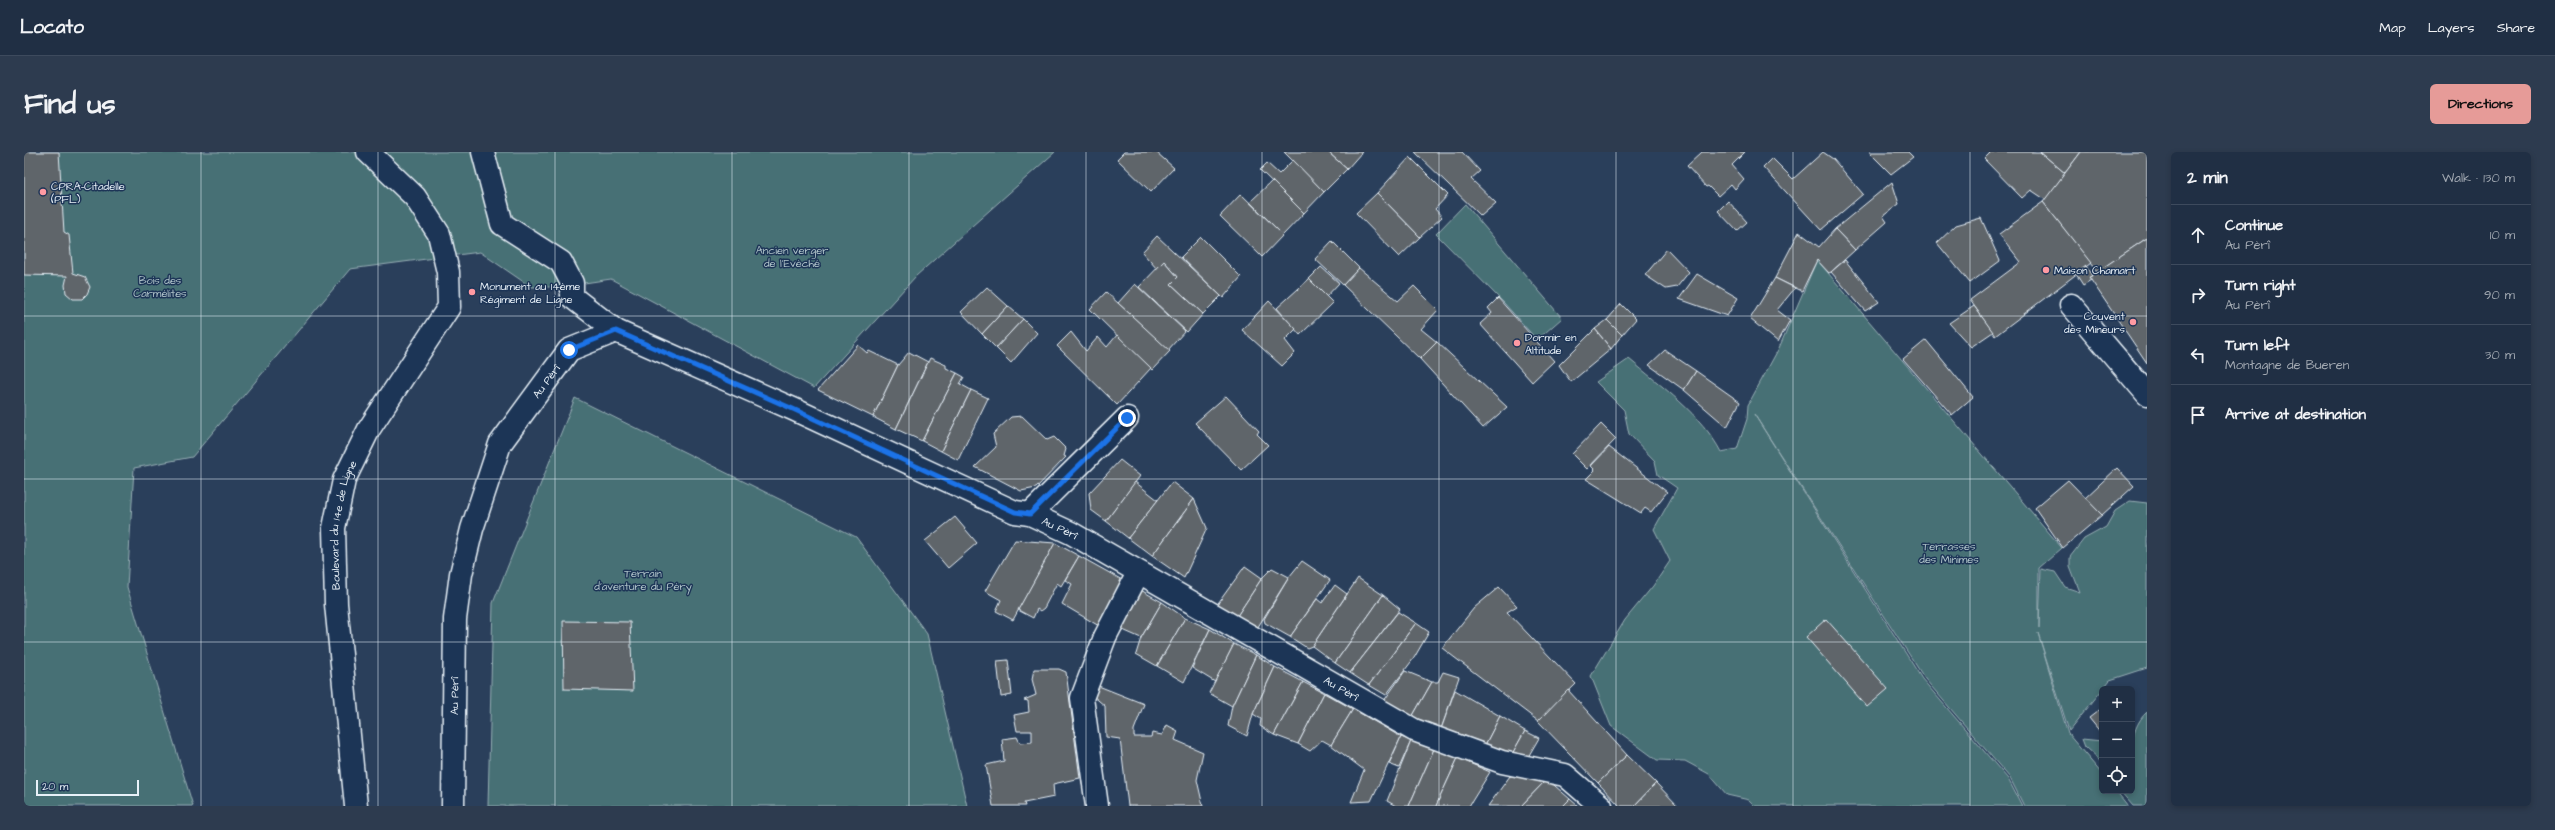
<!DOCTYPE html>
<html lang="en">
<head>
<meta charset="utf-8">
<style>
  :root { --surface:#202f44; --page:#2d3b4f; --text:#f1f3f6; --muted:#a2a9b2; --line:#3d4a5d; --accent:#e69b98 }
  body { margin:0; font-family:"Architects Daughter",sans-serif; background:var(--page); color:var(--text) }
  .controls { position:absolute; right:12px; bottom:12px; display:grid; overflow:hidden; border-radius:6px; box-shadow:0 2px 6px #0003 }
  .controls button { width:36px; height:36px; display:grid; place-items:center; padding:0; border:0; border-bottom:1px solid var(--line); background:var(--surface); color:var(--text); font:20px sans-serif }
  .scale { position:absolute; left:12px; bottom:10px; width:103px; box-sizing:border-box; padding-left:4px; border:2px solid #e8f1f8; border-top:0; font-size:11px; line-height:14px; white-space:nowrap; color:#e8f1f8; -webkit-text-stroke:3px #1d3557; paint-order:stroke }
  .stop { position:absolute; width:12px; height:12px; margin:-9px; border:3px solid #1a73e8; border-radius:50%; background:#fff }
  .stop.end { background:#1a73e8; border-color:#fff; box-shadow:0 1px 4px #0008 }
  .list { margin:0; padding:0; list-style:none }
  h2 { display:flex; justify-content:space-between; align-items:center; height:52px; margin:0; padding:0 16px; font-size:17px }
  h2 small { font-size:13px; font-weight:400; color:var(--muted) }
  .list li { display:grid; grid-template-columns:26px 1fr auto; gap:12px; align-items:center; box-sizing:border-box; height:60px; padding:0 16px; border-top:1px solid var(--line) }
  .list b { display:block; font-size:15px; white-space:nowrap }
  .list p { margin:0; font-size:13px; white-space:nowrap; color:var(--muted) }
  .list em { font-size:13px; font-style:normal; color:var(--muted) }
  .icon { flex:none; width:22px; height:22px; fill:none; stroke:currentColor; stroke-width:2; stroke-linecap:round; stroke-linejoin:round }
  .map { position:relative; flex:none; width:2123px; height:654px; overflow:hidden; border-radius:6px }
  header { display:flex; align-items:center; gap:24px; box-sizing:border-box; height:56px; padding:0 20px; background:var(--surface); border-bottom:1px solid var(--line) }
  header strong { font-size:19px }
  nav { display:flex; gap:22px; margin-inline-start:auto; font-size:14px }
  .intro { display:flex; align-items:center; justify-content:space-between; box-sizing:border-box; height:96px; padding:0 24px }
  h1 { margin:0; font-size:28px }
  .button { padding:10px 18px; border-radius:6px; background:var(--accent); color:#111; font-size:14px; font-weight:700 }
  main { display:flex; gap:24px; padding:0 24px }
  aside { flex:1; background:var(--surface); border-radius:6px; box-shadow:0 2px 6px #0003 }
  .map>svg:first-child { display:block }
  .green { fill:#476f74; stroke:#98b0b6 }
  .building { fill:#5f656b; stroke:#e8f1f8 }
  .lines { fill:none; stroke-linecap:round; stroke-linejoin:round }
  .minor-casing { stroke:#e8f1f8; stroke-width:25 }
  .minor { stroke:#1d3557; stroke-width:22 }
  .route { stroke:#1a73e8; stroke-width:5 }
  .grid { fill:none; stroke:#e8f1f8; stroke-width:1; stroke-opacity:0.55 }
  .poi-dot { fill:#ff9aa2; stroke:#1d3557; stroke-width:1.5 }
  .labels { text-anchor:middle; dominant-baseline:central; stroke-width:3; stroke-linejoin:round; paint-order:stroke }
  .poi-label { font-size:11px; fill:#e8f1f8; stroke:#1d3557; text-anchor:start }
  .park-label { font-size:11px; fill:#b0c4ca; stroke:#1d3557 }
  .street-label { font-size:11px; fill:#e8f1f8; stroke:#1d3557 }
</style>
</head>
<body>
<header>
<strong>Locato</strong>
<nav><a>Map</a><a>Layers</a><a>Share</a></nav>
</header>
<div class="intro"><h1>Find us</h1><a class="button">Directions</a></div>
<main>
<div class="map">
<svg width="2123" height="654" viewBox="0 0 2123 654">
  <rect width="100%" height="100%" fill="#2a3f5b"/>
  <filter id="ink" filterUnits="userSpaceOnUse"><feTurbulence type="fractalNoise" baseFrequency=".025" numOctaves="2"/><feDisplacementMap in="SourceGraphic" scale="8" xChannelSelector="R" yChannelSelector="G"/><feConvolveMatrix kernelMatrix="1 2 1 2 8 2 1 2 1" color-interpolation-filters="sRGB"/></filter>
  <g filter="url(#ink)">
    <!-- green -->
    <g class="green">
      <polygon points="0,0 1031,0 892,124 790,236 587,127 534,135 507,135 456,100 326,117 168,305 110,316 103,435 169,654 0,654"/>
      <polygon points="1441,52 1538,166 1513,188 1480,151 1412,82"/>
      <path d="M1793 108 2038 396 2015 416V476L2017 417 2031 420 2041 435 2056 440 2046 414V405L2060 387 2082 375 2091 359 2106 349 2123 351V516L2086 528 2045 579 2014 481 2044 582 2078 622V639H2092L2104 654H2000L1986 626 1901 527 1730 262 1898 527 1984 627 1998 654H1731L1725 648 1703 643 1685 622 1661 609 1633 608 1587 574 1567 524 1601 468 1629 434 1646 409 1630 377 1653 336 1634 323 1631 309 1605 282 1600 258 1572 230 1605 207C1637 234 1678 263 1697 300L1713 297 1723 267 1724 253 1755 196Z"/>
      <polygon points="551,246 832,385 903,482 943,654 464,654 469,451"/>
      <path d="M2123 560V654H2109L2096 639H2108C2108 613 2102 579 2123 560Z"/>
      <polygon points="2058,587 2078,589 2078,611 2061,595"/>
    </g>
    <!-- building -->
    <g class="building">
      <polygon points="0,0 35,0 40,80 45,83 49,121 61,125 66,135 63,142 58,147 49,147 42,141 41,133 43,124 0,123"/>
      <polygon points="1100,0 1132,0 1150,16 1127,40 1093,7"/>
      <polygon points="1260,0 1304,0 1323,17 1300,40"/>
      <polygon points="1304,0 1338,0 1323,17"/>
      <polygon points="1391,0 1438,0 1456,19 1447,27 1472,51 1457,64"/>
      <polygon points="1678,0 1721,0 1708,13 1720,27 1711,37 1707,32 1694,44 1684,34 1682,35 1663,14"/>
      <polygon points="1799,0 1809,7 1839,42 1797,78 1739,15 1748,6 1769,27"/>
      <polygon points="1845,0 1884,0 1889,5 1867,22"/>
      <polygon points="1967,0 2016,0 2041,21 2022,48 2007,38 1998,46 1960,7"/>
      <polygon points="2016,0 2057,0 2041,21"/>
      <polygon points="2057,0 2123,0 2123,86 2073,120 2019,50"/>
      <polygon points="1386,5 1424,43 1411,57 1418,65 1396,85 1353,41"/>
      <polygon points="1269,8 1300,40 1280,61 1236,18 1243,11 1255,22"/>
      <polygon points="1248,29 1280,61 1259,83 1226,50"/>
      <polygon points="1868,30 1875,52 1859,64 1863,70 1831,98 1811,77"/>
      <polygon points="1353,41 1396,85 1375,105 1332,61"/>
      <polygon points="1217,42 1259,83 1238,105 1196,64"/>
      <polygon points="1704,49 1723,70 1713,79 1694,59"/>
      <polygon points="2019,50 2067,111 1971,184 1946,148 1997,110 1975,82"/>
      <polygon points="1957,66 1976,109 1946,131 1913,91 1932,73"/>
      <polygon points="1811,77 1831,98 1807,120 1805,121 1793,108 1778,139 1751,126 1775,80 1795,95"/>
      <polygon points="1133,84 1197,144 1179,162 1147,132 1154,125 1140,109 1133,117 1118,100"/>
      <polygon points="1177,85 1217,125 1199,146 1157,105"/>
      <polygon points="2123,86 2123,211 2065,125"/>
      <polygon points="1308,89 1335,116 1319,133 1291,107"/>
      <polygon points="1643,97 1665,120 1653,135 1642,137 1621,123"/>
      <polygon points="1821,108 1855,150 1841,159 1807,120"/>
      <polygon points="1140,109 1154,125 1147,132 1179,162 1163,180 1115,135"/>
      <polygon points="2062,114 2068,124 2065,125 2067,128 2059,133 2052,122"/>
      <polygon points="1297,115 1315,131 1302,145 1285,127"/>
      <polygon points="1335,116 1374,149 1390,134 1414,158 1397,177 1413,190 1396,207 1319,133"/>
      <polygon points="1673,122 1714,146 1703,164 1655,147"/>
      <polygon points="1751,126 1771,136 1753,158 1766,168 1754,190 1726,167"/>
      <polygon points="1285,127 1309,151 1276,183 1253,156"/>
      <polygon points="1111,132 1161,179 1144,198 1094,151"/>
      <polygon points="963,135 984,154 958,182 937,160"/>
      <polygon points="1082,140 1146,199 1128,218 1066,157"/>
      <polygon points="1474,146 1530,209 1508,230 1456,172 1468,161 1464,156"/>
      <polygon points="1245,149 1272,177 1261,188 1271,201 1258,214 1218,178"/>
      <polygon points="1597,152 1612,167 1598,183 1583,168"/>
      <polygon points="984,154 999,167 972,196 958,182"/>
      <polygon points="1950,154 1969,180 1947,195 1925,171"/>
      <polygon points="999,167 1013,181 987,211 972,196"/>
      <polygon points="1583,168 1598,183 1587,197 1571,177"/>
      <polygon points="1571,177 1587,197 1547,230 1535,213"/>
      <polygon points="1047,180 1062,199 1074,185 1083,195 1093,183 1127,216 1093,253 1033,194"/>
      <polygon points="1902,188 1949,245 1928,263 1879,207"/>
      <polygon points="1413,190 1483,255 1459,276 1396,207"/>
      <polygon points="834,193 843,201 845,199 874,213 849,265 794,238"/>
      <polygon points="1641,198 1672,219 1660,238 1625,213"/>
      <polygon points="885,200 904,210 872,277 849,265 874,213"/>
      <polygon points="906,206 922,213 922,216 933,221 898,289 872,277"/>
      <polygon points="1672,219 1716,250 1703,275 1660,238"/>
      <polygon points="933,221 940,225 936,232 947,238 917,299 898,289"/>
      <polygon points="947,238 964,246 934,308 917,299"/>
      <polygon points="1202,244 1235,279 1233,282 1244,293 1217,318 1171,271"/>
      <polygon points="998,264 1023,288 1030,285 1042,297 1040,304 1042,305 1012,336 997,339 951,315 972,295 969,282 987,265"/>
      <polygon points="1577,272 1592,287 1563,317 1548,302"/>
      <polygon points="1585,295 1643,340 1627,360 1621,356 1617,361 1562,327 1571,318 1567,314"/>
      <polygon points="1096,308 1116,324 1082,369 1067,358 1065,341"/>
      <polygon points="2093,316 2110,334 2078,363 2060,347"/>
      <polygon points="2044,328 2078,363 2039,396 2011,356"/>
      <polygon points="1111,330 1134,348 1104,386 1082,369"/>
      <polygon points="1148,330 1170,347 1128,404 1104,386"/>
      <polygon points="1170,347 1183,376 1160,426 1128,404"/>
      <polygon points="931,365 953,391 924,416 901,389"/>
      <polygon points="991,388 1031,391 989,468 972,459 977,448 961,439"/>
      <polygon points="1031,391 1055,404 1037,434 1033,431 1020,456 1016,459 1013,457 1009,466 994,458"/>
      <polygon points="1055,404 1100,429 1075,474 1038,452 1048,432 1041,428"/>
      <polygon points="1278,409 1306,428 1266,485 1241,471 1240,467 1265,425"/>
      <polygon points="1221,414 1238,426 1213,464 1192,454"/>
      <polygon points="1248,416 1265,425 1232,478 1213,464 1238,426"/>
      <polygon points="1334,426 1359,443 1311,511 1288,494"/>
      <polygon points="1311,433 1323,442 1288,494 1283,496 1266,485 1293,447 1298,451"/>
      <polygon points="1475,435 1493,454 1483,460 1552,532 1514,569 1418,496 1450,456"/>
      <polygon points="1113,436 1138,450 1117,486 1092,475"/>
      <polygon points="1359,443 1376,457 1326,521 1311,511"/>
      <polygon points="1138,450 1161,466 1133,514 1112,502 1117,486"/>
      <polygon points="1374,460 1392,471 1345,533 1343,532 1326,521"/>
      <polygon points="1161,466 1186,477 1160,530 1133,514"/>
      <polygon points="1802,467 1864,537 1843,555 1782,485"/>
      <polygon points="539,469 606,470 609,539 540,537"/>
      <polygon points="1392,471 1405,480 1390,506 1362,543 1345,533"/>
      <polygon points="1186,477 1210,492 1191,530 1168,516"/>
      <polygon points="1210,492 1232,503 1208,554 1185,541"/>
      <polygon points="1232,503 1251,515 1229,562 1223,584 1204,574 1208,554"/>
      <polygon points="984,508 988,543 977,545 973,509"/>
      <polygon points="1251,515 1279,530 1250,583 1236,574 1237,567 1229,562"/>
      <polygon points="1010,517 1035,517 1042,520 1056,626 1029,632 1030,645 1000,651 1001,654 969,654 962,613 980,609 978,587 993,585 996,591 1008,590 1008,579 993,579 990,563 1005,560 1004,549 1000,548 1012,543 1008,527"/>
      <polygon points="1381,519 1408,530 1387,567 1357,553"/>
      <polygon points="1419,520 1435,525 1416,580 1387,567 1408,530 1414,530"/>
      <polygon points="1279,530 1300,541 1274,592 1250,583"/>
      <polygon points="1072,533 1120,552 1110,578 1110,585 1127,585 1128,581 1138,583 1143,573 1154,579 1151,588 1179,600 1173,628 1179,654 1104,654 1096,587 1082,585 1081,554 1068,543"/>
      <polygon points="1431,538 1476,564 1460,595 1416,580"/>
      <polygon points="1544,538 1603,603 1574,631 1514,569"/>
      <polygon points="1300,541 1329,557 1307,593 1298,588 1286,599 1274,592"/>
      <polygon points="2078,556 2078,582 2065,566"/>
      <polygon points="1329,557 1377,585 1347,649 1327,650 1340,618 1307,593"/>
      <polygon points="1476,564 1501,579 1488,602 1460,595"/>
      <polygon points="1501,579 1515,586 1504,605 1488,602"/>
      <polygon points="1377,585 1387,589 1375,616 1365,612"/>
      <polygon points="1387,589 1410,597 1385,654 1372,654 1363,649"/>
      <polygon points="1410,597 1434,606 1412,654 1385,654"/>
      <polygon points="1603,603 1632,631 1610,654 1596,654 1574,631"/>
      <polygon points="1434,606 1466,620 1445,654 1412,654"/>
      <polygon points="1486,624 1523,627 1497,654 1464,654"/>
      <polygon points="1523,627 1546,647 1539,654 1497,654"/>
      <polygon points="1632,631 1654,654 1610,654"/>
      <polygon points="1546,647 1554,654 1539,654"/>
    </g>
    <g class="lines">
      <!-- minor casing -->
      <g class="minor-casing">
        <g id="minor">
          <path id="s1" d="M459 0 478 72 537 110 548 131V145L592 179 769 257 991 360 1006 362 1047 381 1390 578 1478 610 1541 623 1577 654"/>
          <polyline points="2047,153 2123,242"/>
          <polyline points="1006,362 1103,266"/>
          <path id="s2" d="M332 654 312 452 310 376 320 328 345 277 425 155 424 120 415 82 391 45 344 0"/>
          <path id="s3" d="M429 654 431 467 437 422 448 377 476 292 545 198 592 179"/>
          <polyline points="1073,654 1058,546 1081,485 1114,421"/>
        </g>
      </g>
      <!-- minor -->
      <use href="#minor" class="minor"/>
    </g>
  </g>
  <g class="lines" filter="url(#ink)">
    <!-- route -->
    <polyline class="route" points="545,198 592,179 769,257 991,360 1006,362 1103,266"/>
  </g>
  <!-- grid -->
  <path class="grid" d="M177 0V654M354 0V654M531 0V654M708 0V654M885 0V654M1062 0V654M1238 0V654M1415 0V654M1592 0V654M1769 0V654M1946 0V654M0 164H2123M0 327H2123M0 490H2123"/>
  <!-- markers -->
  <g class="poi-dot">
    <circle cx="19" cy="40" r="4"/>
    <circle cx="2022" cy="118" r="4"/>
    <circle cx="448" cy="140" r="4"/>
    <circle cx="2109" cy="170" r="4"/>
    <circle cx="1493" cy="191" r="4"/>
  </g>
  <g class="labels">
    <!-- poi labels -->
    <g class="poi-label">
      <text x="27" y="34">CPRA-Citadelle<tspan x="27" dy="13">(PFL)</tspan></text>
      <text x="2030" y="118">Maison Chamart</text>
      <text x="456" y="134">Monument au 14ème<tspan x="456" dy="13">Régiment de Ligne</tspan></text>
      <text x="2101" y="164" text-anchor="end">Couvent<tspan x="2101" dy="13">des Mineurs</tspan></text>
      <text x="1501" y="185">Dormir en<tspan x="1501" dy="13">Altitude</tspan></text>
    </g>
    <!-- park labels -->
    <g class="park-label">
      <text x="768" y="98">Ancien verger<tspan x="768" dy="13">de l'Evèché</tspan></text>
      <text x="136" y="128">Bois des<tspan x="136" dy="13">Carmélites</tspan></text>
      <text x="1925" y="394">Terrasses<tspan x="1925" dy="13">des Minimes</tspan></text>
      <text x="619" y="421">Terrain<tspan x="619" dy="13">d'aventure du Péry</tspan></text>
    </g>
    <!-- street labels -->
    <g class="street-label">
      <text stroke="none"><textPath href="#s3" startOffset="446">Au Pèrî</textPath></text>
      <text stroke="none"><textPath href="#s2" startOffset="283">Boulevard du 14e de Ligne</textPath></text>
      <text stroke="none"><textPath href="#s1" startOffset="724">Au Pèrî</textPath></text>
      <text stroke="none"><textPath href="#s1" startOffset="1048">Au Pèrî</textPath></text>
      <text stroke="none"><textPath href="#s3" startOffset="110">Au Pèrî</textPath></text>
    </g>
  </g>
</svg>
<div class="controls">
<button>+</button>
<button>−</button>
<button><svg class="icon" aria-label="locate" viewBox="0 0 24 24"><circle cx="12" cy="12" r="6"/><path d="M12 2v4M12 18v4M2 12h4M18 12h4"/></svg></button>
</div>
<div class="scale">20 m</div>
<div class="stop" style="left:545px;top:198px"></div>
<div class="stop end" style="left:1103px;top:266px"></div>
</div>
<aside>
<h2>2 min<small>Walk · 130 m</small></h2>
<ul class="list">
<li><svg class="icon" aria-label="ahead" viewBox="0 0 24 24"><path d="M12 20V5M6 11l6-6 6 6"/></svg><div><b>Continue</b><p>Au Pèrî</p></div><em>10 m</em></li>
<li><svg class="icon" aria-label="right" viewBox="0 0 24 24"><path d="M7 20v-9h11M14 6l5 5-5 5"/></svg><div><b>Turn right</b><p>Au Pèrî</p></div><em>90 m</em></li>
<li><svg class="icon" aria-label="left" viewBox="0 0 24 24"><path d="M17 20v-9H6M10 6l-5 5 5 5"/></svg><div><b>Turn left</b><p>Montagne de Bueren</p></div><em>30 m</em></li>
<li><svg class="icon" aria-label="arrive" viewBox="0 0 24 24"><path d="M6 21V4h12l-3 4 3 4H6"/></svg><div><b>Arrive at destination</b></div></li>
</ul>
</aside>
</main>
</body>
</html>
